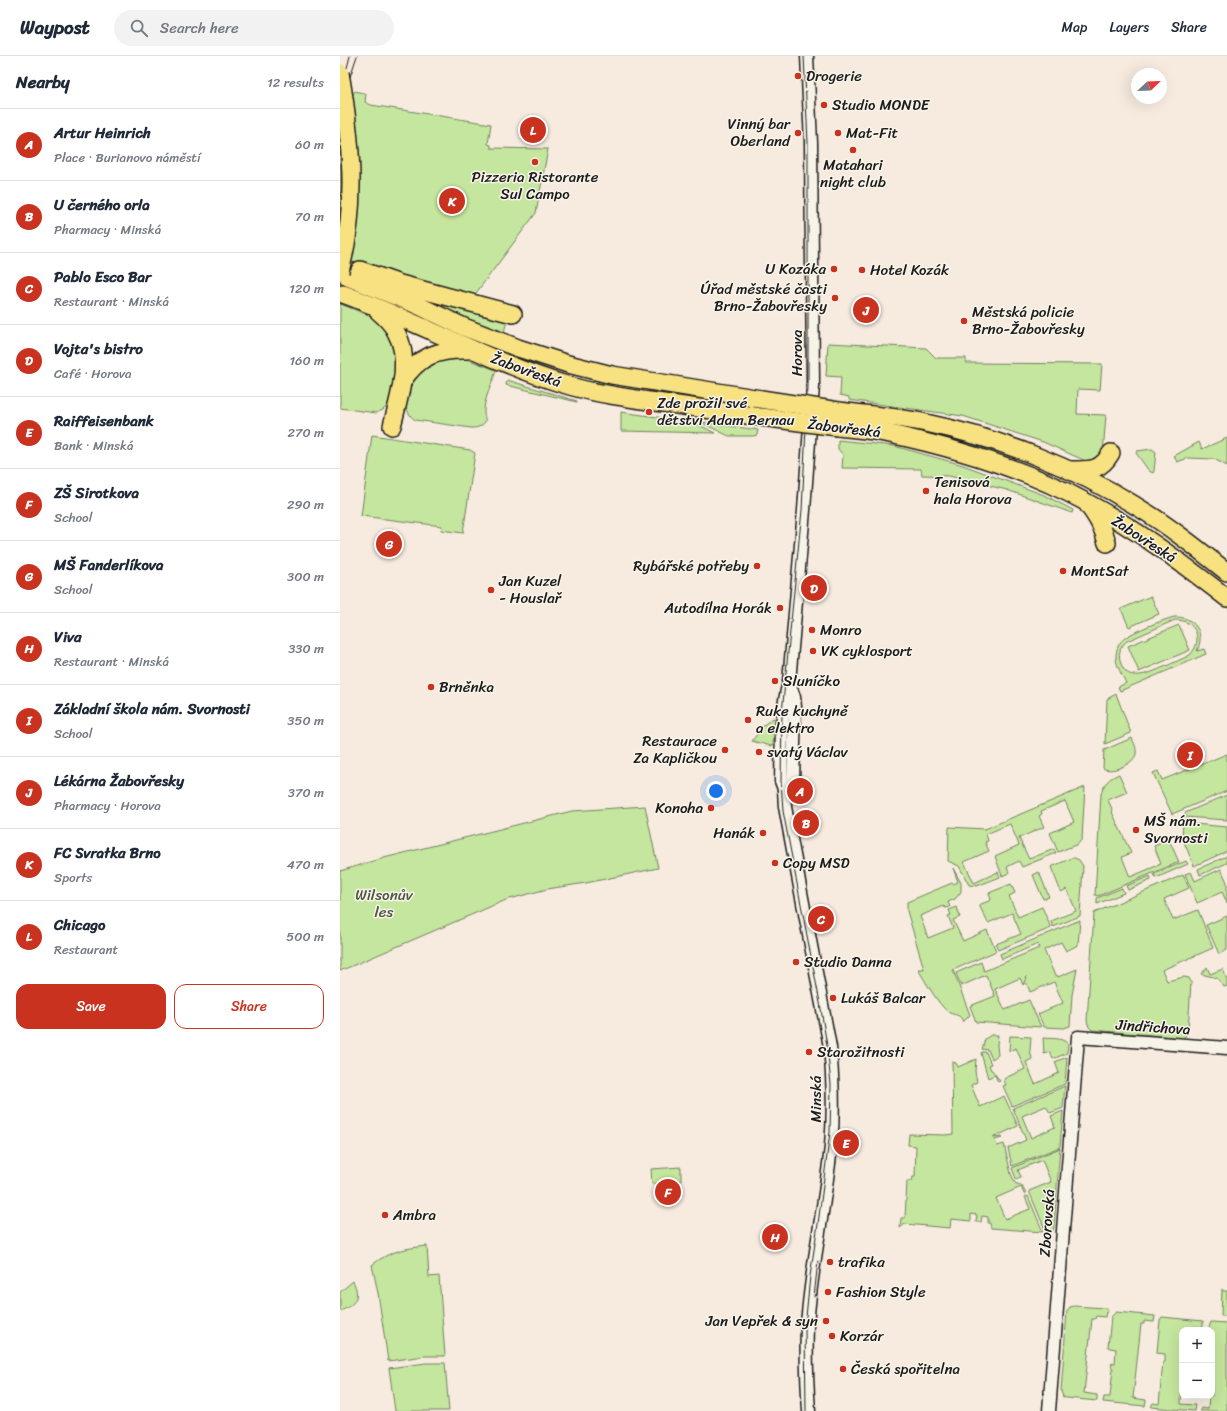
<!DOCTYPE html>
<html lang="en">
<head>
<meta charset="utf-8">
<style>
  :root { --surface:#fff; --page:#f2f2f3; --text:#1f2937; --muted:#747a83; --line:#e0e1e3; --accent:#c8321e }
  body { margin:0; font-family:Sriracha,sans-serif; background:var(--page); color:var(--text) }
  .controls { position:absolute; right:12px; bottom:12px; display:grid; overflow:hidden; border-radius:8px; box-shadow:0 4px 16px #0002 }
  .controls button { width:36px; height:36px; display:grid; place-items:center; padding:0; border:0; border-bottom:1px solid var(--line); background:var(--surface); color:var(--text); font:20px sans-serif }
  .compass { position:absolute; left:791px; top:12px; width:36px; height:36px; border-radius:50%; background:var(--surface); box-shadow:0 4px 16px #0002; rotate:67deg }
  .you { position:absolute; left:376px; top:735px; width:14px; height:14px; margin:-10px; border:3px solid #fff; border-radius:50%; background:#1a73e8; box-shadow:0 0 0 6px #1a73e833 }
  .badge { display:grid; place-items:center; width:26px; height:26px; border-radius:50%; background:var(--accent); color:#fff; font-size:13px; font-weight:700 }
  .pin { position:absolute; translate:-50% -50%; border:2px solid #fff; box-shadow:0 1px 4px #0006 }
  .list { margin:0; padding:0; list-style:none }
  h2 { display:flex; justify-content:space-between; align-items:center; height:52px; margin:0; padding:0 16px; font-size:17px }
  h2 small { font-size:13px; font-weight:400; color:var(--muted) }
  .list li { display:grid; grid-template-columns:26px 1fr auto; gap:12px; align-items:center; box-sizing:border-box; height:72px; padding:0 16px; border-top:1px solid var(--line) }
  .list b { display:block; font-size:15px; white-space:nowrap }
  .list p { margin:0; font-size:13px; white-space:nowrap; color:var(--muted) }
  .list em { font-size:13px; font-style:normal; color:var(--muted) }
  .actions { display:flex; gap:8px; padding:12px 16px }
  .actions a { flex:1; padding:9px 0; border:1px solid var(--accent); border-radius:12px; text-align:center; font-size:14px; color:var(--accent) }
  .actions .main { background:var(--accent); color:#fff }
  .icon { flex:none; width:22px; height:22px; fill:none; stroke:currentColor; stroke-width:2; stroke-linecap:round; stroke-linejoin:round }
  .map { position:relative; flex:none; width:887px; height:1355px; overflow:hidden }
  header { display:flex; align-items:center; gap:24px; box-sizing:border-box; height:56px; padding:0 20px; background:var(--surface); border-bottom:1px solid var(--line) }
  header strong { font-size:19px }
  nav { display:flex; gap:22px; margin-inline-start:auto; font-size:14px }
  .search { width:280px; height:36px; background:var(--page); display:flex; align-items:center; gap:10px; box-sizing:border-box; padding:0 14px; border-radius:22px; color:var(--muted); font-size:15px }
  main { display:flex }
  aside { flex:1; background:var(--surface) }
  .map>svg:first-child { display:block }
  .green { fill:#c5e69e; stroke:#70815d; fill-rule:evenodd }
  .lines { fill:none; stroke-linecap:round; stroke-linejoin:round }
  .minor-casing { stroke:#1c1c1c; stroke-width:15 }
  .highway-casing { stroke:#1c1c1c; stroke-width:20 }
  .minor { stroke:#f7f3e8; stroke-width:12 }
  .highway { stroke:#f8e181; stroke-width:17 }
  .tram { stroke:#1c1c1c; stroke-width:1 }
  .highway-bridge-casing { stroke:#1c1c1c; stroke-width:20; stroke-linecap:butt }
  .highway-bridge { stroke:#f8e181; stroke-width:17 }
  .poi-dot { fill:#c8321e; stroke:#f7f3e8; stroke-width:1.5 }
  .labels { text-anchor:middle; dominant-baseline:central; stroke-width:3; stroke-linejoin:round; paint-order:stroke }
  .poi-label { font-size:15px; fill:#1c1c1c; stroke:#f7f3e8; text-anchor:start }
  .street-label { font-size:15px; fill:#1c1c1c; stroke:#f7f3e8 }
  .park-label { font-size:15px; fill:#4f5943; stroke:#f7f3e8 }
</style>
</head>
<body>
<header>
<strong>Waypost</strong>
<div class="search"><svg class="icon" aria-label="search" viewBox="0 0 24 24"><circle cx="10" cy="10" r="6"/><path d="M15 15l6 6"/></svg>Search here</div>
<nav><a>Map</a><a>Layers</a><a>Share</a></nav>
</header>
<main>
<aside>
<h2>Nearby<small>12 results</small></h2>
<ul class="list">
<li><span class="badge">A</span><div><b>Artur Heinrich</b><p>Place · Burianovo náměstí</p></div><em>60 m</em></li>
<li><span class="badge">B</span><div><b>U černého orla</b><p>Pharmacy · Minská</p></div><em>70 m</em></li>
<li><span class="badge">C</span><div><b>Pablo Esco Bar</b><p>Restaurant · Minská</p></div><em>120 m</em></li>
<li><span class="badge">D</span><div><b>Vojta's bistro</b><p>Café · Horova</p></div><em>160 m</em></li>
<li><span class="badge">E</span><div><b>Raiffeisenbank</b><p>Bank · Minská</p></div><em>270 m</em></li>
<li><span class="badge">F</span><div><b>ZŠ Sirotkova</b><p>School</p></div><em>290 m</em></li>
<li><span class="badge">G</span><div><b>MŠ Fanderlíkova</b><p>School</p></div><em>300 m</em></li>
<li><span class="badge">H</span><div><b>Viva</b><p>Restaurant · Minská</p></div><em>330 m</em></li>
<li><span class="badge">I</span><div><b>Základní škola nám. Svornosti</b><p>School</p></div><em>350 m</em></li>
<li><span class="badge">J</span><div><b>Lékárna Žabovřesky</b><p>Pharmacy · Horova</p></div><em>370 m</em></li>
<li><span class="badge">K</span><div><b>FC Svratka Brno</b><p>Sports</p></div><em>470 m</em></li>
<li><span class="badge">L</span><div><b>Chicago</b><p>Restaurant</p></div><em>500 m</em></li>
</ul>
<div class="actions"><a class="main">Save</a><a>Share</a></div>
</aside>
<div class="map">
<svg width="887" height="1355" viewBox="0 0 887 1355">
  <rect width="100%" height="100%" fill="#f7ebe0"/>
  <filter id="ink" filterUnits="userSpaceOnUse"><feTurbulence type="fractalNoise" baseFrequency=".025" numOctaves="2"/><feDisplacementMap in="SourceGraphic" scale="8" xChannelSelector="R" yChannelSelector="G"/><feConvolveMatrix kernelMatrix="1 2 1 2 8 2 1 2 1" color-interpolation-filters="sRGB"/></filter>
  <g filter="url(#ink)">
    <!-- green -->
    <g class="green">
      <polygon points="15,35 26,38 25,46 31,49 151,68 148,88 151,89 151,92 208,93 196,157 133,241 60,222 0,202 0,57"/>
      <polygon points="57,231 167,265 164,276 155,272 154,274"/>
      <polygon points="0,248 34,261 53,279 58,306 50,347 43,354 36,357 0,352"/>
      <polygon points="488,287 586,292 596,302 626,302 626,307 762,308 760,334 738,333 737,358 766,359 763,397 758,403 748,406 703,386 623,360 509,344 509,341 500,339 501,321 486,320"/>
      <path d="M124 302 156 314C153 327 143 344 144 357 144 360 146 362 145 366 141 371 137 372 131 372L75 364C62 353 66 344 66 329L90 304Z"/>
      <polygon points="167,324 237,345 237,346 166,329"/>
      <polygon points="281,356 353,366 375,377 281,375"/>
      <polygon points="356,364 362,365 362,366 418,374 417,379 413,380 389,380"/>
      <polygon points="32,379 130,394 135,397 123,477 101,474 102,470 21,460"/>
      <polygon points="887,382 887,410 874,403 848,402 837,406 834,400 859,386 862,393"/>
      <polygon points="498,384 554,390 623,409 704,439 733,454 732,457 667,434 609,420 582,419 581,413 502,412 503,399 498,393"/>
      <polygon points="812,393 816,396 814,415 813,417 809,415 796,397 797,395"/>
      <polygon points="811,540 819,558 789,571 781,553"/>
      <path d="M834 561C854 560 866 577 857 595L864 593 866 598 780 635 778 631 786 627C782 619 776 610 776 601 776 593 779 586 785 582 794 575 823 564 834 561ZM835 564C856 564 864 584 850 599 842 603 833 607 824 611 810 617 785 629 780 604 778 596 781 590 787 585Z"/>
      <polygon points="839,569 850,594 799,616 788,590"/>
      <polygon points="776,638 791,677 765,688 767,643"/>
      <polygon points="433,662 435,663 433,689 431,690 412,685 425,668"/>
      <path d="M792 682C794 687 797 692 796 698 794 708 771 718 763 712L764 694Z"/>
      <polygon points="887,698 887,735 832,758 813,717 818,715 822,724"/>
      <path d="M779 718 787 736 768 744 773 755 772 756 791 797 782 801 790 821 821 808 814 790 829 784 839 806 758 840 755 839 761 738C764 727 768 723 779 718Z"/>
      <polygon points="745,731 742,783 738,788 718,796 710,777 734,766 725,745 701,755 702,758 699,760 704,771 679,782 689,803 714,793 716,797 682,811 679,805 667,811 669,817 662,820 655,800 679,789 670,768 646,778 648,785 645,786 649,795 624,806 634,827 658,816 660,821 637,830 629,829 619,810 608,805 609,771 645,773"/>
      <polygon points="887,739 887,764 844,761 845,757"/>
      <polygon points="305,750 318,812 246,827 207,833 166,844 0,915 0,815 44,802 232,755"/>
      <polygon points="843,767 887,771 887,795 854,810 842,781"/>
      <polygon points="887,800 887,807 860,819 858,813"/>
      <polygon points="732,802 735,802 739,804 743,810 740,860 713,871 711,865 736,855 727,833 721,836 711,811"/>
      <polygon points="846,805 848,808 816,822 814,818"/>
      <path d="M613 812 621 827V836L615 843 608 846 610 851 605 852 604 850 580 860 588 882 613 872 608 860 611 859 609 854 617 851 620 861 613 864 623 885 647 874 656 895 613 914 630 959 623 966C620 957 614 960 608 956 598 948 585 925 578 913H584L567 855V846L612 827 613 828 618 826Z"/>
      <polygon points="881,813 887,826 887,847 882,836 857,847 845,818 851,816 855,825"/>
      <polygon points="699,816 709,841 703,843 693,819"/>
      <polygon points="843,819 849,832 824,843 833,864 858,854 873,892 822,914 827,925 844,921 849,922 851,926 848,975 844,982 752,974 749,971 747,965 754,857"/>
      <polygon points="810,820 811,824 788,834 786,830"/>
      <polygon points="671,828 675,837 669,840 678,861 702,851 711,872 658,894 656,888 681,878 672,857 648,867 639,849 651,844 649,837"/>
      <polygon points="782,832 784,837 757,848 757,842"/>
      <polygon points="887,860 887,894 879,898 866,869"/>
      <polygon points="740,864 738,889 726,895 721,886 704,894 715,920 717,919 718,921 737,913 732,939 730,970 724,972 704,971 698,958 723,947 714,926 690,936 687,928 685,928 687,920 683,929 680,922 655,933 665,954 689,944 701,971 636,966 630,950 655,940 646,919 621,930 616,917 641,906 644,915 699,892 698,888 662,903 660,898"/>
      <polygon points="867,911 870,918 883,913 887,924 887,930 884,931 877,922 861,918"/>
      <polygon points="651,979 658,979 657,989 658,999 652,1003 648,994 642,993 645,983"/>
      <polygon points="670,980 691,981 690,994 692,1003 686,1006 695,1028 719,1017 715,1006 727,1001 725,1028 672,1050 663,1030 666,1029 664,1024 665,1022 685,1013 676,992 669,995"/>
      <path d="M703 982C712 983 722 981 728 988L727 997 713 1003 710 996 704 998Z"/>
      <polygon points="642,996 646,996 651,1008 649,1009 651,1014 652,1014 660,1025 658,1026 655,1019 648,1022 641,997"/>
      <polygon points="636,1003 635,1015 637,1026 631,1029 640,1051 664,1040 678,1070 661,1078 654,1080 653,1082 662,1081 662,1082 655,1084 657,1090 664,1088 671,1118 675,1127 682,1130 686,1138 684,1138 681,1131 656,1142 665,1163 690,1153 685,1141 688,1140 703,1176 651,1172 650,1167 648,1167 648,1161 642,1160 641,1166 636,1166 637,1159 631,1158 631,1165 611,1163 610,1172 565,1168 560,1172 561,1162 565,1162 567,1125 572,1125 573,1121 575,1121 576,1090 568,1089 569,1078 605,1079 613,1078 612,1006 616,1007 618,1011"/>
      <polygon points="725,1030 723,1052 710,1057 706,1050 682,1060 691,1082 715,1071 711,1060 723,1055 720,1091 672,1110 668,1092 686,1084 673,1052"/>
      <polygon points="720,1092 714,1171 713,1174 709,1177 706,1176 689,1135 711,1126 702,1104 678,1114 681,1121 676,1123 672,1112"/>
      <polygon points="341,1111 341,1127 312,1128 311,1113"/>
      <path d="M87 1190 89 1221 99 1220 105 1300H85L48 1305 38 1237 32 1209C49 1195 66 1192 87 1190Z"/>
      <path d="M13 1225C21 1241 15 1249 0 1255V1236Z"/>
      <polygon points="882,1233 883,1235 887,1235 887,1260 881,1260"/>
      <polygon points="734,1250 766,1252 768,1256 766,1256 765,1261 756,1260 755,1263 752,1263 744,1337 757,1339 757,1345 727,1342 723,1341 721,1335 727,1255 730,1251"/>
      <polygon points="776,1256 815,1260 814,1266 804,1265 804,1268 801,1268 793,1342 806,1344 805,1350 763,1346 764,1341 770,1341 773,1312 771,1310 772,1307 775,1307 776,1293 770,1292 768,1291 771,1261"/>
      <polygon points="822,1261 863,1265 863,1271 853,1271 853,1273 842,1274 841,1348 855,1349 854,1355 811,1351 813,1347 819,1348 823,1306 825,1306 825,1298 817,1297 817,1296 820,1264"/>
      <polygon points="871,1266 887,1267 887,1355 860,1355 861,1352 868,1353 869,1340 872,1340 872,1274 868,1274"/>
      <polygon points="86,1307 105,1307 109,1355 55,1355 49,1312"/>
    </g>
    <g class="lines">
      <!-- minor casing -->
      <g class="minor-casing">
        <g id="minor">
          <path d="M467 0 471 87 473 330 464 454 449 626C440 658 442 692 441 725L444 733 445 751 490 991C493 1024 494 1057 491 1090 485 1151 471 1210 467 1270 466 1298 467 1327 469 1355"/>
          <polyline points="444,733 452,729 453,725 455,651 454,641 449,627"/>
          <polyline points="709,1355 738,981 887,992"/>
        </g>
      </g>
      <!-- highway casing -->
      <g class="highway-casing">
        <g id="highway">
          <polyline points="20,214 60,228 173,258"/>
          <polyline points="8,221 75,248 124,271 178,292 228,308 272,319 421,343"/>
          <path d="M3 238C80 266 151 307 230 330 258 338 287 342 316 346 351 351 386 356 421 361"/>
          <path d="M38 255C45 261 52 267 56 276 72 304 59 341 52 370"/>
          <path d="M62 326C78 300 98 293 128 294"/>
          <path d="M499 355C528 359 558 361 586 367 658 382 734 411 796 450 828 469 858 493 887 516"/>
          <path d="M498 371C515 373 533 374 550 378 615 392 685 413 744 445 795 472 842 507 887 542"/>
          <path d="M730 414C749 414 760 416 771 397"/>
          <path d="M748 449C758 463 763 471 767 487"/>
        </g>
      </g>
      <!-- minor -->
      <use href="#minor" class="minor"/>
      <!-- highway -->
      <use href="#highway" class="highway"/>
      <!-- tram -->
      <g class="tram">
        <polyline points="464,0 468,87 468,330 462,454 442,657 441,725 443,755 480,947 487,990 491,1028 490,1076 478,1168 470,1220 465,1271 466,1355"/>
        <polyline points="7,12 10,0"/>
        <polyline points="9,24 17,0"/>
        <polyline points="474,1241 478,1205"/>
      </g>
      <!-- highway-bridge casing -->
      <g class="highway-bridge-casing">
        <g id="highway-bridge">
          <path d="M0 17C11 82 18 150 0 215"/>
          <polyline points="421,343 499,355"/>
          <polyline points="421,361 498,371"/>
        </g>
      </g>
      <!-- highway-bridge -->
      <use href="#highway-bridge" class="highway-bridge"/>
    </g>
  </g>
  <!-- markers -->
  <g class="poi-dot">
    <circle cx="458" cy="20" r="4"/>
    <circle cx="484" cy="49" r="4"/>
    <circle cx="458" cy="77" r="4"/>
    <circle cx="498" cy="77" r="4"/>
    <circle cx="513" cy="94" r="4"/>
    <circle cx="195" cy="106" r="4"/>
    <circle cx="494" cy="213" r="4"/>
    <circle cx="522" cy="214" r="4"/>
    <circle cx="495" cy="242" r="4"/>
    <circle cx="624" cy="265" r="4"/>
    <circle cx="309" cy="356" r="4"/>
    <circle cx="586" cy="435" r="4"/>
    <circle cx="417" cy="510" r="4"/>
    <circle cx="723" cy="515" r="4"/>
    <circle cx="151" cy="534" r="4"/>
    <circle cx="440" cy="552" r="4"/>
    <circle cx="472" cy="574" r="4"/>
    <circle cx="473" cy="595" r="4"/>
    <circle cx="435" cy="625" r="4"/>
    <circle cx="91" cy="631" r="4"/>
    <circle cx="408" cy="664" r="4"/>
    <circle cx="385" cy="694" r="4"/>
    <circle cx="419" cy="696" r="4"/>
    <circle cx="371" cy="752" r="4"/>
    <circle cx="796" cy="774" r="4"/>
    <circle cx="423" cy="777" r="4"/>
    <circle cx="435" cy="807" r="4"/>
    <circle cx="456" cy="906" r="4"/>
    <circle cx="493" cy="942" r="4"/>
    <circle cx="469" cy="996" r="4"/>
    <circle cx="45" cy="1159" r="4"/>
    <circle cx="490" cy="1206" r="4"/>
    <circle cx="488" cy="1236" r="4"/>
    <circle cx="486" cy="1265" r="4"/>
    <circle cx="492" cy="1280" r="4"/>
    <circle cx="503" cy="1313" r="4"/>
  </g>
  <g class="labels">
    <!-- poi labels -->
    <g class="poi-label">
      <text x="466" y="20">Drogerie</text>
      <text x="492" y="49">Studio MONDE</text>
      <text x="450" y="68" text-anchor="end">Vinný bar<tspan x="450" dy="17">Oberland</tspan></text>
      <text x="506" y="77">Mat-Fit</text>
      <text x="513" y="109" text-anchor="middle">Matahari<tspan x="513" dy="17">night club</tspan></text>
      <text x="195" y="121" text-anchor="middle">Pizzeria Ristorante<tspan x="195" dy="17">Sul Campo</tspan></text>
      <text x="486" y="213" text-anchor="end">U Kozáka</text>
      <text x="530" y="214">Hotel Kozák</text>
      <text x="487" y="233" text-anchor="end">Úřad městské časti<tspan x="487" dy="17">Brno-Žabovřesky</tspan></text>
      <text x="632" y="256">Městská policie<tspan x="632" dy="17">Brno-Žabovřesky</tspan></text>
      <text x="317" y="347">Zde prožil své<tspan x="317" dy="17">dětství Adam Bernau</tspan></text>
      <text x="594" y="426">Tenisová<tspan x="594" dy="17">hala Horova</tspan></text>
      <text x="409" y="510" text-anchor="end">Rybářské potřeby</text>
      <text x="731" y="515">MontSat</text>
      <text x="159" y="525">Jan Kuzel<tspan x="159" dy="17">- Houslař</tspan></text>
      <text x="432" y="552" text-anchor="end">Autodílna Horák</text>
      <text x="480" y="574">Monro</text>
      <text x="481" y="595">VK cyklosport</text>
      <text x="443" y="625">Sluníčko</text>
      <text x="99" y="631">Brněnka</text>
      <text x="416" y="655">Ruke kuchyně<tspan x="416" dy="17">a elektro</tspan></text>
      <text x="377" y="685" text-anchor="end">Restaurace<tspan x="377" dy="17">Za Kapličkou</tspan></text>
      <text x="427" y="696">svatý Václav</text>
      <text x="363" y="752" text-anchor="end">Konoha</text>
      <text x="804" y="765">MŠ nám.<tspan x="804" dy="17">Svornosti</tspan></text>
      <text x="415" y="777" text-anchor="end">Hanák</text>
      <text x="443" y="807">Copy MSD</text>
      <text x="464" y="906">Studio Danna</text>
      <text x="501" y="942">Lukáš Balcar</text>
      <text x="477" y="996">Starožitnosti</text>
      <text x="53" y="1159">Ambra</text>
      <text x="498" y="1206">trafika</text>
      <text x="496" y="1236">Fashion Style</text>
      <text x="478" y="1265" text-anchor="end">Jan Vepřek &amp; syn</text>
      <text x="500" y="1280">Korzár</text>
      <text x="511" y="1313">Česká spořitelna</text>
    </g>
    <!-- street labels -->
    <g class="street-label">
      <text transform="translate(457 297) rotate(-90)">Horova</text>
      <text transform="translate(186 314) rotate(20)">Žabovřeská</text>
      <text transform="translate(504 372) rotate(7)">Žabovřeská</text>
      <text transform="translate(804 483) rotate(33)">Žabovřeská</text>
      <text transform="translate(813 971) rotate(4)">Jindřichova</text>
      <text transform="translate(476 1043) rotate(-90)">Minská</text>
      <text transform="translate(707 1167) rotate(-86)">Zborovská</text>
    </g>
    <!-- park labels -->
    <g class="park-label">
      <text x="44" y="839">Wilsonův<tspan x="44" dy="17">les</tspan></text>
    </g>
  </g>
</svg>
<div class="controls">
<button>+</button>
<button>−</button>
</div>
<svg class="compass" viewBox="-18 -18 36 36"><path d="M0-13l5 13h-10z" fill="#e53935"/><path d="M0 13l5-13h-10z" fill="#747a83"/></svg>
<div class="you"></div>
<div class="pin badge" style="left:460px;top:735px">A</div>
<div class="pin badge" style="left:466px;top:767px">B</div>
<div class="pin badge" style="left:481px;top:863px">C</div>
<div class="pin badge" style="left:474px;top:532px">D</div>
<div class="pin badge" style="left:506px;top:1087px">E</div>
<div class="pin badge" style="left:328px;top:1136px">F</div>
<div class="pin badge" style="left:49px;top:488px">G</div>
<div class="pin badge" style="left:435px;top:1181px">H</div>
<div class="pin badge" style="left:850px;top:699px">I</div>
<div class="pin badge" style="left:526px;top:254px">J</div>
<div class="pin badge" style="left:112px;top:145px">K</div>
<div class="pin badge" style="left:193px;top:74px">L</div>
</div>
</main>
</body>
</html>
